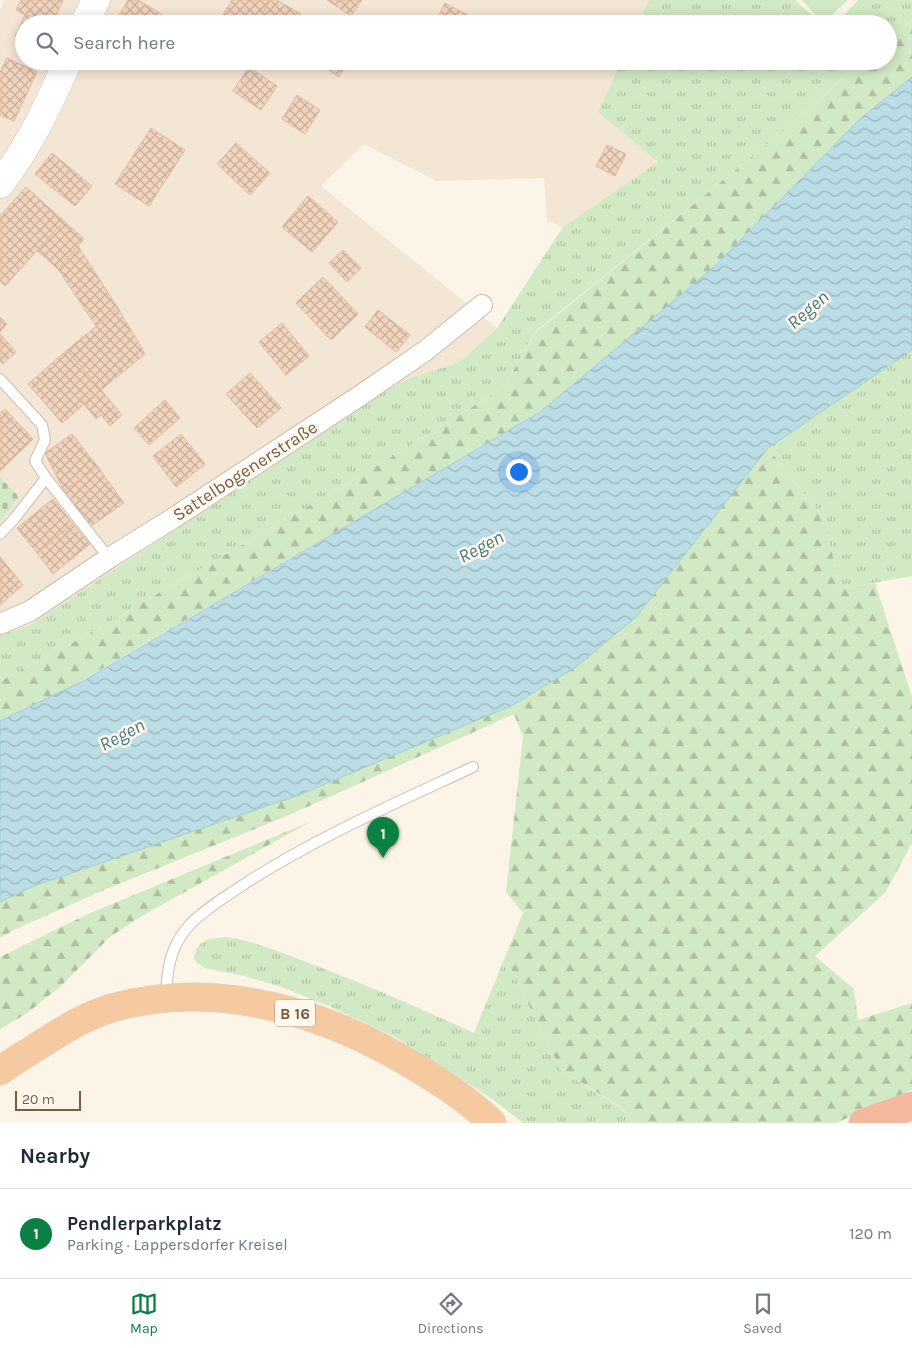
<!DOCTYPE html>
<html lang="en">
<head>
<meta charset="utf-8">
<style>
  :root { --surface:#fff; --page:#f6f6f7; --text:#1f2937; --muted:#747a83; --line:#e0e1e3; --accent:#0b8043 }
  body { margin:0; font-family:Karla,sans-serif; background:var(--page); color:var(--text) }
  .scale { position:absolute; left:15px; bottom:12px; width:66px; box-sizing:border-box; padding-left:5px; border:2px solid #755c4b; border-top:0; font-size:14px; line-height:18px; white-space:nowrap; color:#755c4b; -webkit-text-stroke:4px #fff8ec; paint-order:stroke }
  .you { position:absolute; left:518px; top:471px; width:18px; height:18px; margin:-12px; border:4px solid #fff; border-radius:50%; background:#1a73e8; box-shadow:0 0 0 8px #1a73e833 }
  .badge { display:grid; place-items:center; width:32px; height:32px; border-radius:50%; background:var(--accent); color:#fff; font-size:16px; font-weight:700 }
  .pin { position:absolute; translate:-50% -41px; filter:drop-shadow(0 1px 2px #0008) }
  .pin::after { content:''; position:absolute; top:26px; width:18px; height:15px; background:inherit; clip-path:polygon(0 0,100% 0,50% 100%) }
  .list { margin:0; padding:0; list-style:none }
  h2 { display:flex; justify-content:space-between; align-items:center; height:65px; margin:0; padding:0 20px; font-size:21px }
  h2 small { font-size:16px; font-weight:400; color:var(--muted) }
  .list li { display:grid; grid-template-columns:32px 1fr auto; gap:15px; align-items:center; box-sizing:border-box; height:90px; padding:0 20px; border-top:1px solid var(--line) }
  .list b { display:block; font-size:19px; white-space:nowrap }
  .list p { margin:0; font-size:16px; white-space:nowrap; color:var(--muted) }
  .list em { font-size:16px; font-style:normal; color:var(--muted) }
  .icon { flex:none; width:28px; height:28px; fill:none; stroke:currentColor; stroke-width:2; stroke-linecap:round; stroke-linejoin:round }
  .map { position:relative; flex:none; width:912px; height:1123px; overflow:hidden }
  .search { position:absolute; background:var(--surface); box-shadow:0 2px 12px #0003; left:15px; right:15px; top:15px; height:55px; display:flex; align-items:center; gap:12px; box-sizing:border-box; padding:0 18px; border-radius:28px; color:var(--muted); font-size:19px }
  .sheet { height:155px; background:var(--surface) }
  nav { display:flex; justify-content:space-around; align-items:center; box-sizing:border-box; height:70px; border-top:1px solid var(--line); background:var(--surface); font-size:14px; color:var(--muted) }
  nav a { display:grid; justify-items:center; gap:2px }
  nav .on { color:var(--accent) }
  .map>svg:first-child { display:block }
  .residential { fill:#f3e6d5 }
  .grass { fill:url(#grass-tufts) }
  .forest { fill:url(#forest-firs) }
  .cemetery { fill:url(#cemetery-stones) }
  .pitch { fill:#d2e9c5 }
  .water { fill:url(#water-waves); stroke:#a1ccd7 }
  .building { fill:url(#building-cross-hatch); stroke:#e3bb9f }
  .lines { fill:none; stroke-linecap:round; stroke-linejoin:round }
  .service-casing { stroke:#cdbcad; stroke-width:12 }
  .minor-casing { stroke:#cdbcad; stroke-width:22 }
  .secondary-casing { stroke:#d0bdaa; stroke-width:29 }
  .trunk-casing { stroke:#d8d1cd; stroke-width:29 }
  .motorway-casing { stroke:#d8d1cd; stroke-width:29 }
  .service { stroke:#fff; stroke-width:10 }
  .minor { stroke:#fff; stroke-width:20 }
  .secondary { stroke:#fff; stroke-width:28 }
  .trunk { stroke:#f6caa0; stroke-width:28 }
  .motorway { stroke:#f4b89f; stroke-width:28 }
  .labels { text-anchor:middle; dominant-baseline:central; stroke-width:5; stroke-linejoin:round; paint-order:stroke }
  .shield { fill:#fff8ec; stroke:#9e8b7b; stroke-width:1 }
  .shield-label { font-size:16px; font-weight:bold; fill:#755c4b }
  .street-label { font-size:18px; fill:#755c4b; stroke:#fff8ec }
  .water-label { font-size:19px; font-style:italic; fill:#467a87; stroke:#fff8ec }
</style>
</head>
<body>
<div class="map">
<svg width="912" height="1123" viewBox="0 0 912 1123">
  <defs>
    <pattern id="grass-tufts" width="24" height="20" patternUnits="userSpaceOnUse" patternTransform="scale(1.25)"><rect width="24" height="20" fill="#d2e9c5"/><path d="M3 7l-1-3M5 7V3M7 7l1-3M15 17l-1-3M17 17v-4M19 17l1-3" fill="none" stroke="#afc0a2"/></pattern>
    <pattern id="forest-firs" width="22" height="20" patternUnits="userSpaceOnUse" patternTransform="scale(1.25)"><rect width="22" height="20" fill="#d2e9c5"/><path d="M5 1l3.5 6h-7zM16 11l3.5 6h-7z" fill="#afc0a2"/></pattern>
    <pattern id="cemetery-stones" width="16" height="16" patternUnits="userSpaceOnUse" patternTransform="scale(1.25)"><rect width="16" height="16" fill="#d2e9c5"/><path d="M2 7V4a2 2 0 0 1 4 0v3zM10 15v-3a2 2 0 0 1 4 0v3z" fill="#afc0a2"/></pattern>
    <pattern id="water-waves" width="16" height="10" patternUnits="userSpaceOnUse" patternTransform="scale(1.25)"><rect width="16" height="10" fill="#bbdde5"/><path d="M0 5q4-4 8 0t8 0" fill="none" stroke="#9db6bc"/></pattern>
    <pattern id="building-cross-hatch" width="8" height="8" patternUnits="userSpaceOnUse" patternTransform="scale(1.25)"><rect width="8" height="8" fill="#f1d4be"/><path d="M0 0l8 8M0 8l8-8" fill="none" stroke="#c8af9c"/></pattern>
  </defs>
  <rect width="100%" height="100%" fill="#fcf4e6"/>
  <!-- residential -->
  <polygon class="residential" points="4,0 649,0 638,24 24,24 24,61 621,61 598,112 658,162 563,227 547,221 544,178 436,181 364,144 321,186 497,328 463,359 452,365 413,377 392,387 29,626 0,635 0,10"/>
  <!-- grass -->
  <g class="grass">
    <polygon points="649,0 795,0 822,24 638,24"/>
    <polygon points="858,0 912,0 912,20 888,39 888,24 836,24"/>
    <polygon points="621,61 863,61 769,143 536,331 503,388 369,471 85,636 0,681 0,635 29,626 392,387 413,377 452,365 463,359 497,328 563,227 658,162 598,112"/>
    <polygon points="912,350 912,576 839,589 826,521 768,448"/>
    <path d="M228 937C261 943 291 956 322 968 374 988 424 1010 474 1033L505 957 561 1070 621 1108 634 1123H523L496 1102 471 1085 395 1037 331 1007 284 988 244 976 205 968 197 963 194 958C198 937 211 939 228 937Z"/>
  </g>
  <!-- forest -->
  <g class="forest">
    <polygon points="912,20 912,77 860,119 713,268 540,412 71,687 0,721 0,681 85,636 369,471 503,388 536,332 769,143 863,61 888,61 888,39"/>
    <polygon points="768,448 826,521 839,589 875,583 912,697 912,843 885,893 815,956 854,989 858,1020 912,1003 912,1090 836,1123 634,1123 621,1107 561,1070 505,957 523,913 506,892 523,737 514,714 289,815 104,890 16,929 0,938 0,902 34,886 299,795 511,706 576,667 636,617"/>
    <polygon points="312,821 140,917 110,937 61,986 26,1014 0,1029 0,957 88,914"/>
  </g>
  <!-- cemetery -->
  <polygon class="cemetery" points="0,477 19,497 0,522"/>
  <!-- pitch -->
  <polygon class="pitch" points="802,0 848,0 823,23"/>
  <!-- water -->
  <polygon class="water" points="912,77 912,350 768,448 636,617 576,667 511,706 299,795 34,886 0,902 0,721 85,680 540,412 713,268 860,119"/>
  <!-- building -->
  <g class="building">
    <polygon points="21,0 63,0 52,24 24,24 24,41 15,36 25,15 16,10"/>
    <polygon points="128,0 138,0 176,23 114,24"/>
    <polygon points="232,0 270,0 256,24 234,24 222,16"/>
    <polygon points="271,0 277,0 301,14 295,24 256,24"/>
    <polygon points="327,0 362,0 351,16"/>
    <polygon points="445,3 475,19 472,24 440,24 436,21"/>
    <polygon points="7,58 37,72 14,121 0,115 0,72"/>
    <polygon points="315,61 349,61 339,77"/>
    <polygon points="249,67 277,86 261,110 233,91"/>
    <polygon points="297,95 320,110 305,134 282,119"/>
    <polygon points="151,128 185,150 149,206 115,184"/>
    <polygon points="236,143 270,173 250,195 217,164"/>
    <polygon points="607,145 626,154 615,176 596,166"/>
    <polygon points="52,153 92,186 75,206 35,174"/>
    <polygon points="26,187 64,221 5,286 0,281 0,216"/>
    <polygon points="308,196 338,222 312,252 282,227"/>
    <polygon points="64,221 84,239 58,269 37,251"/>
    <polygon points="78,246 118,308 96,326 58,269"/>
    <polygon points="343,250 361,268 347,282 329,263"/>
    <polygon points="323,277 358,314 331,340 296,303"/>
    <polygon points="118,308 145,354 101,390 67,350"/>
    <polygon points="378,310 410,335 396,352 365,327"/>
    <polygon points="0,317 7,324 0,332"/>
    <polygon points="282,323 309,356 286,375 259,342"/>
    <polygon points="0,334 16,352 3,364 0,361"/>
    <polygon points="67,350 101,390 62,423 28,384"/>
    <polygon points="250,373 281,408 257,428 226,394"/>
    <polygon points="101,390 122,415 110,426 101,415 96,419 84,404"/>
    <polygon points="165,400 180,418 149,445 134,428"/>
    <polygon points="5,409 33,439 0,471 0,414"/>
    <polygon points="72,434 98,467 64,491 45,453"/>
    <polygon points="181,434 205,464 176,487 153,456"/>
    <polygon points="98,467 124,503 90,527 64,491"/>
    <polygon points="53,499 73,524 37,553 17,528"/>
    <polygon points="73,524 90,544 53,574 37,553"/>
    <polygon points="0,557 23,585 0,605"/>
  </g>
  <g class="lines">
    <!-- service casing -->
    <g class="service-casing">
      <g id="service">
        <polyline points="0,379 42,425 45,440 35,461 46,478 109,558"/>
        <polyline points="0,534 14,519 46,478"/>
        <path d="M166 997C167 972 169 950 186 929 198 914 226 896 243 885 315 838 394 804 473 767"/>
      </g>
    </g>
    <!-- minor casing -->
    <g class="minor-casing">
      <polyline id="minor" points="0,624 30,611 109,558 172,519 361,395 425,351 482,305"/>
    </g>
    <!-- secondary casing -->
    <g class="secondary-casing">
      <g id="secondary">
        <polyline points="84,24 96,0"/>
        <path d="M0 184C29 147 49 104 68 61"/>
      </g>
    </g>
    <!-- trunk casing -->
    <g class="trunk-casing">
      <path id="trunk" d="M0 1071C12 1062 26 1054 38 1046 62 1031 85 1016 112 1008 217 978 329 1013 419 1069 445 1085 470 1101 492 1123"/>
    </g>
    <!-- motorway casing -->
    <g class="motorway-casing">
      <polyline id="motorway" points="863,1123 912,1106"/>
    </g>
    <!-- service -->
    <use href="#service" class="service"/>
    <!-- minor -->
    <use href="#minor" class="minor"/>
    <!-- secondary -->
    <use href="#secondary" class="secondary"/>
    <!-- trunk -->
    <use href="#trunk" class="trunk"/>
    <!-- motorway -->
    <use href="#motorway" class="motorway"/>
  </g>
  <g class="labels">
    <!-- shield labels -->
    <rect class="shield" x="275" y="999.5" width="40" height="27" rx="4"/>
    <g class="shield-label">
      <text x="295" y="1013">B 16</text>
    </g>
    <!-- street labels -->
    <g class="street-label">
      <text transform="translate(245 471) rotate(-33)">Sattelbogenerstraße</text>
    </g>
    <!-- water labels -->
    <g class="water-label">
      <text transform="translate(808 310) rotate(-41)">Regen</text>
      <text transform="translate(481 547) rotate(-28)">Regen</text>
      <text transform="translate(122 735) rotate(-28)">Regen</text>
    </g>
  </g>
</svg>
<div class="scale">20 m</div>
<div class="you"></div>
<div class="pin badge" style="left:383px;top:858px">1</div>
<div class="search"><svg class="icon" aria-label="search" viewBox="0 0 24 24"><circle cx="10" cy="10" r="6"/><path d="M15 15l6 6"/></svg>Search here</div>
</div>
<section class="sheet">
<h2>Nearby<small></small></h2>
<ul class="list">
<li><span class="badge">1</span><div><b>Pendlerparkplatz</b><p>Parking · Lappersdorfer Kreisel</p></div><em>120 m</em></li>
</ul>
</section>
<nav>
<a class="on"><svg class="icon" aria-label="map" viewBox="0 0 24 24"><path d="M3 6l6-2 6 2 6-2v14l-6 2-6-2-6 2zM9 4v14M15 6v14"/></svg>Map</a>
<a><svg class="icon" aria-label="directions" viewBox="0 0 24 24"><path d="M12 3l9 9-9 9-9-9zM9 14v-3h6M13 9l2 2-2 2"/></svg>Directions</a>
<a><svg class="icon" aria-label="saved" viewBox="0 0 24 24"><path d="M7 4h10v16l-5-4-5 4z"/></svg>Saved</a>
</nav>
</body>
</html>
